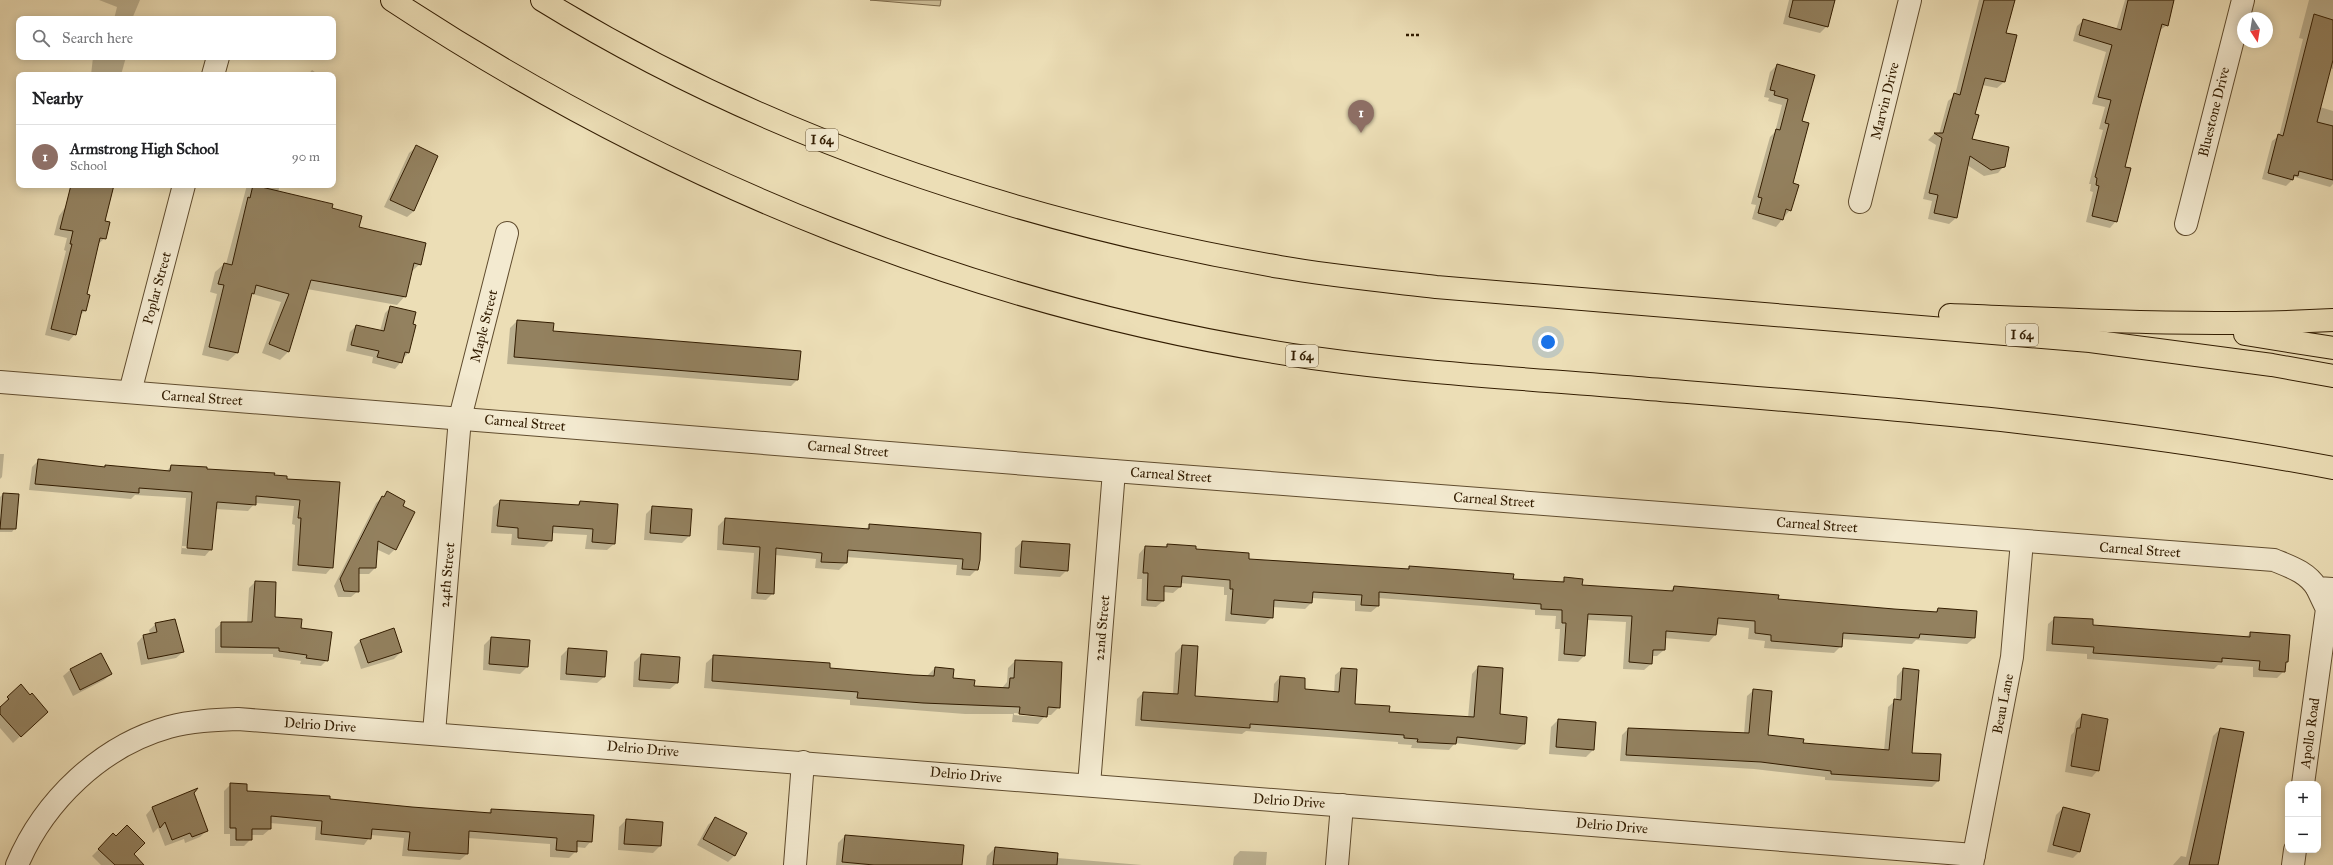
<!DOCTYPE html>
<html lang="en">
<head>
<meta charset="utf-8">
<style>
  :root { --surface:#fff; --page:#f6f6f6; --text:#202124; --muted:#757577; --line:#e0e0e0; --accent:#8f2418 }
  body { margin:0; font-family:"IM FELL Great Primer",serif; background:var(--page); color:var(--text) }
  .controls { position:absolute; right:12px; bottom:12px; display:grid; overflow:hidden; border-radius:8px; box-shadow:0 2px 10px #0003 }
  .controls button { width:36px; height:36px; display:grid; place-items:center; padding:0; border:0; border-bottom:1px solid var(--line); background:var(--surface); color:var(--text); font:20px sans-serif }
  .compass { position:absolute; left:2237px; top:12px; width:36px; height:36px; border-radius:50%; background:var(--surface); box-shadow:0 2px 10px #0003; rotate:168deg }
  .you { position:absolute; left:1548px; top:342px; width:14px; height:14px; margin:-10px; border:3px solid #fff; border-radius:50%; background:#1a73e8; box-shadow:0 0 0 6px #1a73e833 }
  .badge { display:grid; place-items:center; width:26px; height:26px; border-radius:50%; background:var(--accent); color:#fff; font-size:13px; font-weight:700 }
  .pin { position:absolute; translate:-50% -33px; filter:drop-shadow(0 1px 2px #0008) }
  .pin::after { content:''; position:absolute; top:21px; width:14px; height:12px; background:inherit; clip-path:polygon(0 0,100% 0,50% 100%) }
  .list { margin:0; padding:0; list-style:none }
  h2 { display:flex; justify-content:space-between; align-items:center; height:52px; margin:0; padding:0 16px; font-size:17px }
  h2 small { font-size:13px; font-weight:400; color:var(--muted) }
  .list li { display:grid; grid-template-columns:26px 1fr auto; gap:12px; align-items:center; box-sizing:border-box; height:64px; padding:0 16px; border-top:1px solid var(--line) }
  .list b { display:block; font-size:15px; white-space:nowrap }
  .list p { margin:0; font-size:13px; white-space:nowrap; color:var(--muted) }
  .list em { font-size:13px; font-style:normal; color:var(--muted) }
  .icon { flex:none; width:22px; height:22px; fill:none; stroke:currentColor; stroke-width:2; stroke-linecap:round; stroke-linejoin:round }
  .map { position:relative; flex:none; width:2333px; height:865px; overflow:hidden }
  .search { position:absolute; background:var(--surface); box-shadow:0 2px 10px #0003; left:16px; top:16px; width:320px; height:44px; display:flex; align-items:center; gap:10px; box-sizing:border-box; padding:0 14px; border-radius:8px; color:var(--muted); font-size:15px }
  .panel { position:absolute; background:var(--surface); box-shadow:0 2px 10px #0003; left:16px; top:72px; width:320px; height:116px; border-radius:8px }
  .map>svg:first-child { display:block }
  .green { fill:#ccbd97; stroke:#7f6c4c }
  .shadow { fill:#0003; fill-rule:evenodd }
  .building { fill:#93815f; stroke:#321c00 }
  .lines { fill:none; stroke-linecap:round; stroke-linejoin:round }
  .minor-casing { stroke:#604c2e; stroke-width:24 }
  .highway-casing { stroke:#321c00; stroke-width:24 }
  .path { stroke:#321c00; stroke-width:2.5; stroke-dasharray:3 2; stroke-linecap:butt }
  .minor { stroke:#f3ead0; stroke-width:22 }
  .highway { stroke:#ecdeb6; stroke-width:22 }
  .labels { text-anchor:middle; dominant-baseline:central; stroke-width:3.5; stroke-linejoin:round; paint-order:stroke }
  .shield { fill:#f3ead0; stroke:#6c5a3e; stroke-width:1 }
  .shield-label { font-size:13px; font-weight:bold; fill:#321c00 }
  .street-label { font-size:14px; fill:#321c00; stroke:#f3ead0 }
</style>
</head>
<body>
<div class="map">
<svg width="2333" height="865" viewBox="0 0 2333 865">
  <rect width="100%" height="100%" fill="#ecdeb6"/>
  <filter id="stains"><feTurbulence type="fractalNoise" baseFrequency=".005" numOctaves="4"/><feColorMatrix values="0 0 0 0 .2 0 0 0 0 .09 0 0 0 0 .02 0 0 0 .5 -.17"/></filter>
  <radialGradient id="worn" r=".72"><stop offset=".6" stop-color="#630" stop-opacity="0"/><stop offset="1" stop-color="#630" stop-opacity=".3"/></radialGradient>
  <!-- green -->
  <polygon class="green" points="870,0 941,0 940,6"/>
  <!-- shadow -->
  <g class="shadow">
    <polygon points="99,0 140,0 132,19 114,19 117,7"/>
    <polygon points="1789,0 1834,0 1827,26 1820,33 1783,24"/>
    <polygon points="1979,0 2014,0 2005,34 2015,36 2004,82 1997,88 1982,85 1974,115 1971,140 2004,166 1998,173 1984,176 1967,165 1956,218 1949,224 1928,219 1932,201 1923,199 1936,145 1928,140 1934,134 1939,134 1948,101 1955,95"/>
    <polygon points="2125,0 2174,0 2167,25 2159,31 2124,167 2116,221 2110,228 2086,222 2093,192 2090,191 2091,184 2089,184 2103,130 2099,129 2105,107 2092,104 2106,52 2073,41 2077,26 2084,20 2116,30"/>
    <polygon points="2309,0 2333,0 2333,69 2330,68 2320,107 2333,111 2333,184 2330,187 2295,177 2286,186 2262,179 2272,141 2279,136 2303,39 2299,38"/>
    <polygon points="93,57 126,57 121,75 91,75"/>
    <polygon points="1777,65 1801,122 1790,210 1776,227 1752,219 1756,205 1751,204 1770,137 1775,132 1782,105 1768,101 1769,98 1764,97 1770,72"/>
    <polygon points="312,70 319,75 308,75"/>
    <polygon points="416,147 414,211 407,217 384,207 409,153"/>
    <polygon points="81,185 113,185 104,221 105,238 97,245 85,295 85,311 80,315 75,334 69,341 45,335 66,251 64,250 67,238 54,235 59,216"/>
    <polygon points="247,185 280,185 278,192 331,208 357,228 420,264 411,272 405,296 397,305 307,289 288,352 280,360 262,353 281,302 252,294 237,353 228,361 202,355 217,294 210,292 215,272 224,264 226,264"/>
    <polygon points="391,307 408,353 395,369 372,363 373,357 346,351 350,332 356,326 380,331 385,313"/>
    <polygon points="517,321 552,332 797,380 791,386 507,364 510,328"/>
    <polygon points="0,454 4,454 2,477 0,479"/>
    <path d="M39 460 103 468 105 466 166 472 171 466 273 476 286 480 339 483 332 567 326 574 292 571 295 525 292 524 294 506 255 503 248 511 215 509 211 549 205 556 181 554 186 498 135 495 131 499 29 490 32 467ZM182 546 207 548V550L182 548Z"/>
    <polygon points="387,493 395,549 389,555 376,549 375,568 369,574 358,574 358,591 351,597 338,597 334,586 376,503"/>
    <polygon points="3,494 15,528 12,532 0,532 0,497"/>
    <polygon points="500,501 576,506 580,502 614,544 607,550 585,549 587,535 552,533 551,540 544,547 511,545 512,534 491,533 493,507"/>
    <polygon points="653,507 690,510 689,536 682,543 644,540 646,514"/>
    <polygon points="725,519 865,530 870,525 980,533 977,569 970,576 956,575 957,565 846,557 846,563 839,570 815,568 816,559 775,555 773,593 766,600 751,599 754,553 717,550 718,526"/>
    <polygon points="1022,542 1067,570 1060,577 1014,574 1015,548"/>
    <polygon points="1167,545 1248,560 1406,570 1409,567 1512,580 1560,583 1565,578 1581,586 1669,592 1674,587 1777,600 1934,613 1938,609 1976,612 1974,638 1967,644 1916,640 1912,644 1841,639 1841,646 1834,653 1764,648 1765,641 1748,639 1749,628 1716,624 1715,635 1709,642 1664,638 1664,650 1657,656 1651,656 1651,664 1644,670 1623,669 1626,622 1587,620 1584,656 1578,662 1558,661 1560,629 1555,629 1556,616 1535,615 1535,610 1378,598 1378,606 1371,612 1355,611 1355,601 1312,598 1311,603 1305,609 1272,607 1272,617 1265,624 1225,621 1227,595 1224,595 1224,587 1180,583 1180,587 1173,593 1163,592 1163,601 1156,607 1141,606 1142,579 1137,579 1139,554 1145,547 1164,548"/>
    <polygon points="255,582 274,618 300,629 327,660 321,666 300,664 301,661 273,657 273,654 215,653 215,629 222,623 247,623 249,588"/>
    <polygon points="2055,618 2092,626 2246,637 2251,633 2287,662 2284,665 2284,671 2277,678 2253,677 2253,667 2218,665 2214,669 2087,659 2087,654 2046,651 2048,624"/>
    <polygon points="156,624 183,652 176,658 141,665 137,643 143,636 150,635 149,630"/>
    <polygon points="491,638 529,641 527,667 520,674 483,670 484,645"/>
    <polygon points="361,640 401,652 394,659 361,669 354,647"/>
    <polygon points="1182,646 1194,697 1273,703 1274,684 1280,677 1304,690 1334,693 1335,675 1342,669 1354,705 1388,713 1468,718 1472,674 1478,667 1498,715 1524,744 1517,750 1455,743 1449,750 1411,748 1412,745 1398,744 1398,742 1246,731 1242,734 1135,726 1137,699 1143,693 1173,695 1175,653"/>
    <polygon points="568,649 604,677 597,683 560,680 561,656"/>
    <polygon points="101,654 111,674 104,680 73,696 63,676 70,670"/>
    <polygon points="641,655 677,683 670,689 633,687 634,662"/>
    <path d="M714 656 829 669 927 676 935 668 952 679 973 687 1002 688 1007 682 1008 668 1015 661 1059 707 1051 715H1046L1038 724 1012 722 1013 714H965L850 705V700L704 688 706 663ZM1014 713 1040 715V717L1014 715Z"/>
    <polygon points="1903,669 1911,753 1938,781 1932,787 1825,780 1825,777 1754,769 1620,761 1622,735 1628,729 1744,734 1747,696 1754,690 1767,736 1802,744 1884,751 1888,707 1896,700 1897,676"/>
    <polygon points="8,698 40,718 13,743 0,728 0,709"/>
    <polygon points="2082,715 2098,770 2092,777 2065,772 2071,735 2074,732 2076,722"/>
    <polygon points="1558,720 1593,750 1586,757 1549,754 1551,727"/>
    <polygon points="2220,729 2217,865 2173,865 2181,856 2186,857 2213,736"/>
    <polygon points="231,784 246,792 328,800 487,814 491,810 591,841 585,848 576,847 576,851 569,858 550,857 550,844 468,838 467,854 460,860 402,856 404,838 371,835 364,845 315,840 316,827 270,823 270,829 263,835 251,835 251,839 244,846 230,846 230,834 224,834 224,791"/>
    <polygon points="194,791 193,793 207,830 200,837 185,843 184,839 165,846 158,828 153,833 146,815 152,808"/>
    <polygon points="2063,808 2079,852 2073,858 2047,852 2056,815"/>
    <polygon points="715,818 735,855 728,862 697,845 708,825"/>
    <polygon points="626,820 662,823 660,846 653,853 618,850 619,827"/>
    <polygon points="113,835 139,865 101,865 92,856"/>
    <polygon points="845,836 961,865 836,865 838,843"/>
    <polygon points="995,848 1033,856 1142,865 986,865 987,856"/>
    <polygon points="1240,851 1267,852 1266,865 1233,865 1234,857"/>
  </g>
  <!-- building -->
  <g class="building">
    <polygon points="1793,0 1835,0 1828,27 1789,17"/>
    <polygon points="1984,0 2015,0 2006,33 2017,35 2005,82 1985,78 1975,114 1979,115 1972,139 2009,147 2005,167 1991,170 1970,156 1957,218 1934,213 1938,195 1929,193 1942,138 1934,133 1943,133 1954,93 1960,95"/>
    <polygon points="2128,0 2174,0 2168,26 2162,24 2140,107 2125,167 2131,168 2117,222 2092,216 2099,186 2096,185 2097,178 2095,177 2109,124 2105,123 2111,100 2098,97 2112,45 2079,35 2083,19 2121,30"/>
    <polygon points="2314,14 2333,20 2333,60 2317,122 2333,126 2333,180 2299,171 2298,176 2294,175 2293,180 2268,173 2278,134 2283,136"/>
    <polygon points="1777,64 1815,75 1802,121 1809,123 1793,183 1799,185 1791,211 1786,209 1783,220 1758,213 1762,198 1758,197 1776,129 1780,130 1788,99 1774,95 1775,91 1770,90"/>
    <polygon points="416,145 438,156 414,211 390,200"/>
    <polygon points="71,185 114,185 105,221 110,222 106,239 100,238 87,294 90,295 86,311 82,310 76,335 51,329 72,244 70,244 73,231 60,229"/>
    <polygon points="253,185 333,204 332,208 362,216 359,227 426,243 421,265 414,263 406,297 311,280 289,352 269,344 289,294 256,285 254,294 252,293 238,353 209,347 224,285 218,284 224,263 232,265 248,197 250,198"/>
    <polygon points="390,306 416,312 413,324 416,325 409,353 405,352 402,363 377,357 379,351 351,345 356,325 384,331"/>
    <polygon points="517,320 554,323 553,331 801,351 798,380 514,357"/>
    <polygon points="38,459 105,467 105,465 170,471 171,465 207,467 207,469 275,473 274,475 287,476 287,479 340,482 333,568 298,565 301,518 298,518 300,500 256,496 256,505 217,502 212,550 187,548 192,492 139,488 139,493 35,484"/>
    <polygon points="387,491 405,501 403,506 415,512 396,550 378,541 376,568 359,568 359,592 344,591 340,579 382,496 384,497"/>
    <polygon points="3,493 19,494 16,529 0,529"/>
    <polygon points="500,500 579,505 580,501 618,504 615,544 592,542 593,529 553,526 552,541 518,538 518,528 497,526"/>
    <polygon points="652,506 692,509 690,536 650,533"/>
    <polygon points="725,518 869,529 869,524 981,533 980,560 978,570 962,569 963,559 848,550 847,563 821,562 822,553 776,548 774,594 757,593 760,547 723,544"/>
    <polygon points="1022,541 1070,544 1068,571 1020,567"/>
    <polygon points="1167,544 1196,546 1196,549 1249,553 1249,559 1409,569 1409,566 1514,574 1513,579 1564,582 1564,577 1583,579 1582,585 1673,591 1674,586 1779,595 1778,599 1894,609 1937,612 1938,608 1977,611 1975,638 1920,634 1919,638 1843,633 1842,647 1771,641 1771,635 1755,633 1755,621 1718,618 1716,635 1666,631 1665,650 1653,650 1652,664 1629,662 1632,616 1588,614 1585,656 1564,654 1566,623 1562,623 1562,610 1541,609 1541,604 1379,592 1379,606 1361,605 1362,595 1313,592 1312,603 1274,600 1273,618 1231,614 1233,589 1230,589 1230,580 1182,576 1181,587 1164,586 1164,601 1147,600 1148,573 1143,573 1145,546 1167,547"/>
    <polygon points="255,581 276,582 275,617 302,619 301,628 332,632 328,661 306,658 307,655 279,651 279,648 221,647 221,622 252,622"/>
    <polygon points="2054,617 2093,619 2093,625 2250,637 2250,632 2290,635 2288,662 2286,662 2285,672 2259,670 2260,661 2222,658 2222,662 2093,653 2094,647 2052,644"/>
    <polygon points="175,619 184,652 148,659 143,635 157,632 155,623"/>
    <polygon points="394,628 402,652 368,663 360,640"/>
    <polygon points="491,637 530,640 528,667 489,664"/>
    <polygon points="1182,645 1198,646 1195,696 1278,702 1280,676 1305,678 1305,689 1339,692 1341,668 1357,669 1355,704 1390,706 1389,712 1474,717 1478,666 1503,668 1500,714 1527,717 1525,744 1457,737 1456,744 1417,742 1418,739 1404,738 1404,735 1250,724 1250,728 1141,720 1143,692 1178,694"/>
    <polygon points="568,648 607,651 605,677 566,674"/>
    <polygon points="101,653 112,674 80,690 70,669"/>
    <polygon points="641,654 680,657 678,683 639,680"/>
    <polygon points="713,655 830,663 830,668 913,675 934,676 935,667 954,669 953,678 975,680 974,686 1009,688 1010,678 1014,678 1015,660 1062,662 1060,708 1048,707 1047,717 1019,714 1020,707 923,703 857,698 858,692 712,681"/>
    <polygon points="1903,668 1919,670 1912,753 1941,754 1939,781 1831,774 1831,771 1761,762 1626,755 1628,728 1749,733 1753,689 1772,691 1768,735 1804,739 1803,743 1889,750 1894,699 1901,700"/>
    <polygon points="21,684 30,695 32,693 48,712 21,737 0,714 0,707 9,699 7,697"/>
    <polygon points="2082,714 2108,719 2099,771 2071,766 2077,728 2080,728"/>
    <polygon points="1558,719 1596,722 1594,750 1556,747"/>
    <polygon points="2220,728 2244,732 2218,865 2189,865"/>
    <polygon points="230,783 247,784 247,791 330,796 330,799 412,807 491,813 491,809 594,815 592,842 577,841 577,852 556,850 557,838 469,831 468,854 408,850 410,832 372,829 371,839 321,834 322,821 271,816 271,829 252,829 252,840 236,840 236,828 230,828"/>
    <polygon points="198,788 194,793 208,831 192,837 190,833 172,840 165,822 160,828 152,807"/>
    <polygon points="2063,807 2090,814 2080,852 2053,845"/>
    <polygon points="715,817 747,833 735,856 703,839"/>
    <polygon points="626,819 663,822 661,846 624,844"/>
    <polygon points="127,825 145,843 134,854 144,865 115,865 98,849 113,833 116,836"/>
    <polygon points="845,835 964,845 962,865 874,865 842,862"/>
    <polygon points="995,847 1058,853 1057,865 993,865"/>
  </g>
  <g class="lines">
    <!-- minor casing -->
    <g class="minor-casing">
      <g id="minor">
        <polyline points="213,75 218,57"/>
        <polyline points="1860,202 1910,0"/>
        <polyline points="2186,224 2243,0"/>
        <path d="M0 382 1114 471 2274 560C2291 567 2307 572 2317 588L2333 589"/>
        <polyline points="130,392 184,185"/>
        <polyline points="434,733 460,418 507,233"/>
        <polyline points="2303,784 2327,609 2317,588"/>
        <polyline points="1089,785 1114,471"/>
        <path d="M17 865C44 801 101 746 169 727 191 721 215 720 238 719L1974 855"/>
        <polyline points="795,865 803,762"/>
        <polyline points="1337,865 1342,805"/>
        <polyline points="1972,865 2012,657 2022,541"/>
        <polyline points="2293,865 2295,850"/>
      </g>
    </g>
    <!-- highway casing -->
    <g class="highway-casing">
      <g id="highway">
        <path d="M392 0C671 184 982 310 1313 358 1420 373 1529 379 1637 388 1870 407 2103 424 2333 468"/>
        <path d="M542 0C766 138 1022 222 1280 267 1332 276 1384 281 1436 287L2090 341 2272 365 2333 376"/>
        <path d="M1950 315C2078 320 2205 327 2333 320"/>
        <polyline points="2245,334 2333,348"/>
      </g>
    </g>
    <!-- path -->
    <polyline class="path" points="1406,35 1420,35"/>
    <!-- minor -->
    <use href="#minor" class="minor"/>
    <!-- highway -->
    <use href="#highway" class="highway"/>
  </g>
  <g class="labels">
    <!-- shield labels -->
    <g class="shield">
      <rect x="806" y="129" width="32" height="22" rx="3"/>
      <rect x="2006" y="324" width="32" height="22" rx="3"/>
      <rect x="1286" y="345" width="32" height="22" rx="3"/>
    </g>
    <g class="shield-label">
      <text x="822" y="140">I 64</text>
      <text x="2022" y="335">I 64</text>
      <text x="1302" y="356">I 64</text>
    </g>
    <!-- street labels -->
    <g class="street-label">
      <text transform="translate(1885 101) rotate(-76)">Marvin Drive</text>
      <text transform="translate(2214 112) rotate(-76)">Bluestone Drive</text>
      <text transform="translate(157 288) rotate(-75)">Poplar Street</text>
      <text transform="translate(484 326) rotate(-76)">Maple Street</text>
      <text transform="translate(202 398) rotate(4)">Carneal Street</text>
      <text transform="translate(525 423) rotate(5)">Carneal Street</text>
      <text transform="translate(848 449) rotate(5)">Carneal Street</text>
      <text transform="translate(1171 475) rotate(4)">Carneal Street</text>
      <text transform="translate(1494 500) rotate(4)">Carneal Street</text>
      <text transform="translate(1817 525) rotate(4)">Carneal Street</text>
      <text transform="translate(2140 550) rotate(4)">Carneal Street</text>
      <text transform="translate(447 575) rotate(-85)">24th Street</text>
      <text transform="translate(1102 628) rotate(-85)">22nd Street</text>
      <text transform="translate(2003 704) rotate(-79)">Beau Lane</text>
      <text transform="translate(320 725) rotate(4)">Delrio Drive</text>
      <text transform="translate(2310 733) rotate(-82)">Apollo Road</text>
      <text transform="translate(643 749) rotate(5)">Delrio Drive</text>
      <text transform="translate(966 775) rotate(5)">Delrio Drive</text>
      <text transform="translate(1289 801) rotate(4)">Delrio Drive</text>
      <text transform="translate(1612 826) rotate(5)">Delrio Drive</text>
    </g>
  </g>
  <rect width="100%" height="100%" filter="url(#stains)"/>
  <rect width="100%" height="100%" fill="url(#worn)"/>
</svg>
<div class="controls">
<button>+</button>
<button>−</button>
</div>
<svg class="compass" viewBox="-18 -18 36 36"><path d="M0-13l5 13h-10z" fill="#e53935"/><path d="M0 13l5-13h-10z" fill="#757577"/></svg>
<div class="you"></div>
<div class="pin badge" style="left:1361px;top:133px;background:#8d6e63">1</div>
<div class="search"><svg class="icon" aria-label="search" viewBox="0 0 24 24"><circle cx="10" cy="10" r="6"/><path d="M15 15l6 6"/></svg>Search here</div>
<section class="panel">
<h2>Nearby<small></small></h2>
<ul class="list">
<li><span class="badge" style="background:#8d6e63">1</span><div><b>Armstrong High School</b><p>School</p></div><em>90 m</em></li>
</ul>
</section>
</div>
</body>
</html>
